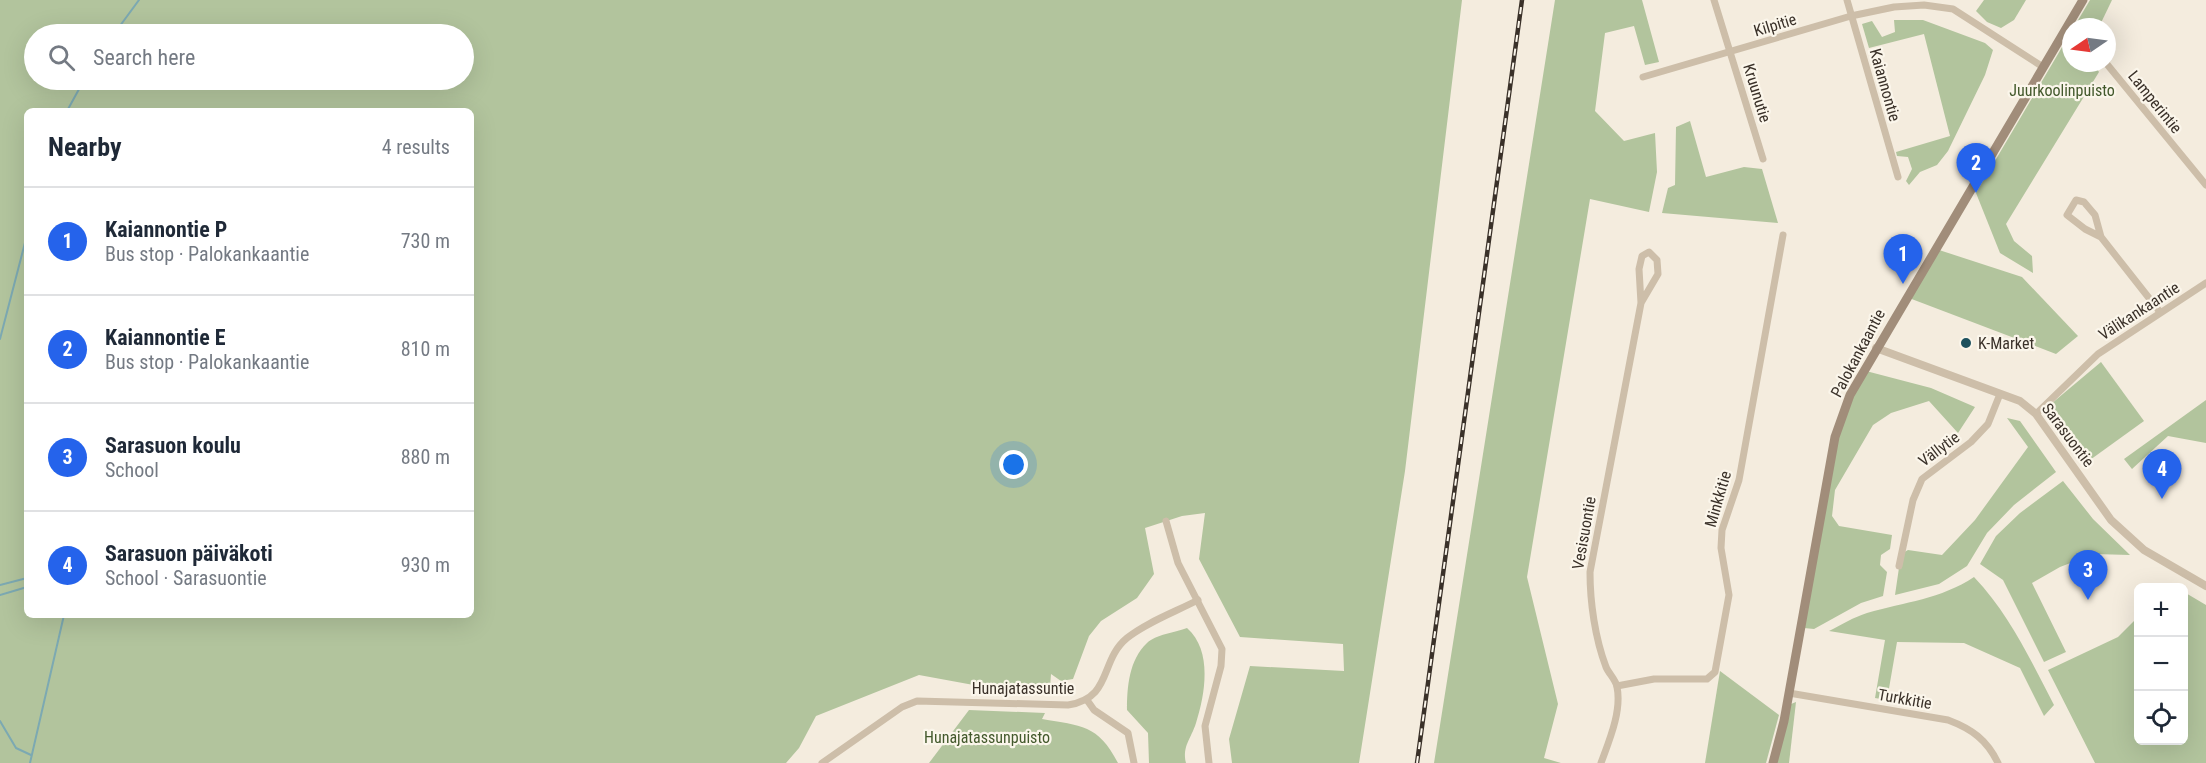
<!DOCTYPE html>
<html lang="en">
<head>
<meta charset="utf-8">
<style>
  :root { --surface:#fff; --page:#f6f6f7; --text:#1f2937; --muted:#747a83; --line:#e0e1e3; --accent:#2563eb }
  body { margin:0; font-family:"Roboto Condensed",sans-serif; background:var(--page); color:var(--text) }
  .controls { position:absolute; right:18px; bottom:18px; display:grid; overflow:hidden; border-radius:9px; box-shadow:0 6px 24px #0002 }
  .controls button { width:54px; height:54px; display:grid; place-items:center; padding:0; border:0; border-bottom:2px solid var(--line); background:var(--surface); color:var(--text); font:30px sans-serif }
  .compass { position:absolute; left:2062px; top:18px; width:54px; height:54px; border-radius:50%; background:var(--surface); box-shadow:0 6px 24px #0002; rotate:257deg }
  .you { position:absolute; left:1014px; top:465px; width:21px; height:21px; margin:-15px; border:4px solid #fff; border-radius:50%; background:#1a73e8; box-shadow:0 0 0 9px #1a73e833 }
  .badge { display:grid; place-items:center; width:39px; height:39px; border-radius:50%; background:var(--accent); color:#fff; font-size:20px; font-weight:700 }
  .pin { position:absolute; translate:-50% -50px; filter:drop-shadow(0 2px 3px #0008) }
  .pin::after { content:''; position:absolute; top:32px; width:21px; height:18px; background:inherit; clip-path:polygon(0 0,100% 0,50% 100%) }
  .list { margin:0; padding:0; list-style:none }
  h2 { display:flex; justify-content:space-between; align-items:center; height:78px; margin:0; padding:0 24px; font-size:26px }
  h2 small { font-size:20px; font-weight:400; color:var(--muted) }
  .list li { display:grid; grid-template-columns:39px 1fr auto; gap:18px; align-items:center; box-sizing:border-box; height:108px; padding:0 24px; border-top:2px solid var(--line) }
  .list b { display:block; font-size:22px; white-space:nowrap }
  .list p { margin:0; font-size:20px; white-space:nowrap; color:var(--muted) }
  .list em { font-size:20px; font-style:normal; color:var(--muted) }
  .icon { flex:none; width:33px; height:33px; fill:none; stroke:currentColor; stroke-width:2; stroke-linecap:round; stroke-linejoin:round }
  .map { position:relative; flex:none; width:2206px; height:763px; overflow:hidden }
  .search { position:absolute; background:var(--surface); box-shadow:0 6px 24px #0002; left:24px; top:24px; width:450px; height:66px; display:flex; align-items:center; gap:15px; box-sizing:border-box; padding:0 21px; border-radius:33px; color:var(--muted); font-size:22px }
  .panel { position:absolute; background:var(--surface); box-shadow:0 6px 24px #0002; left:24px; top:108px; width:450px; height:510px; border-radius:9px }
  .map>svg:first-child { display:block }
  .green { fill:#b2c49d; fill-rule:evenodd }
  .lines { fill:none; stroke-linecap:round; stroke-linejoin:round }
  .stream { stroke:#7ca9b2; stroke-width:2 }
  .minor { stroke:#cdbea9; stroke-width:7 }
  .tertiary { stroke:#cdbea9; stroke-width:8 }
  .secondary { stroke:#a18d7a; stroke-width:9 }
  .rail-casing { stroke:#3a3129; stroke-width:4.5 }
  .rail { stroke:#fbf6eb; stroke-width:2; stroke-dasharray:7; stroke-linecap:butt }
  .poi-dot { fill:#1d515e; stroke:#fbf6eb; stroke-width:2 }
  .labels { text-anchor:middle; dominant-baseline:central; stroke-width:4.5; stroke-linejoin:round; paint-order:stroke }
  .street-label { font-size:16px; fill:#3a3129; stroke:#fbf6eb }
  .park-label { font-size:16px; fill:#43592c; stroke:#fbf6eb }
  .poi-label { font-size:16px; fill:#3a3129; stroke:#fbf6eb; text-anchor:start }
</style>
</head>
<body>
<div class="map">
<svg width="2206" height="763" viewBox="0 0 2206 763">
  <rect width="100%" height="100%" fill="#f4ecde"/>
  <!-- green -->
  <g class="green">
    <path d="M0 0H1462L1405 471 1359 763H1232L1229 739 1250 666 1344 671 1343 644 1240 637 1199 559 1205 513 1182 516 1145 528 1154 574 1137 598 1101 621 1089 636 1073 679 1061 681 1051 674 1050 688 979 686 919 675 816 716 799 748 786 763H0ZM34 34H464V80H34ZM27 111H471V615H27Z"/>
    <polygon points="1555,0 1642,0 1659,62 1645,65 1634,26 1605,33 1595,111 1624,141 1655,133 1657,172 1649,212 1590,199 1527,577 1558,704 1544,758 1561,763 1434,763"/>
    <polygon points="1984,0 2026,0 2014,20 2001,28 1987,22 1976,11"/>
    <polygon points="2090,0 2112,0 2099,27 2074,27"/>
    <polygon points="1894,20 1923,20 1985,43 1993,50 1985,75 1948,151 1937,165 1920,172 1909,185 1906,181 1912,169 1908,157 1897,156 1896,152 1950,136 1924,34 1869,48 1862,24 1872,21 1882,37 1895,32"/>
    <polygon points="2071,32 2071,63 2093,63 2099,72 2006,224 2014,241 2032,256 2033,273 2000,253 1976,193"/>
    <polygon points="1690,121 1706,177 1744,167 1762,169 1778,223 1662,213 1668,188 1675,185 1676,127"/>
    <polygon points="1936,249 2022,277 2078,336 2056,354 1909,298"/>
    <polygon points="2101,362 2144,421 2083,465 2045,409"/>
    <polygon points="1866,371 1931,388 1975,407 1958,433 1929,401 1891,413 1873,425 1835,490 1832,516 1839,526 1892,535 1890,549 1881,555 1880,565 1887,572 1883,596 1861,603 1814,629 1804,628 1838,437 1852,396"/>
    <polygon points="2206,400 2206,443 2168,436 2132,469 2124,459"/>
    <polygon points="2007,418 2020,421 2056,472 2014,505 1987,533 1967,566 1939,584 1895,595 1901,554 1908,550 1942,555 1975,520 2028,447"/>
    <polygon points="2063,481 2093,519 2130,555 2094,554 2060,567 2032,583 2066,652 2044,662 2003,580 1980,564 1996,536 2020,513"/>
    <path d="M1974 577C2010 615 2030 659 2054 705L2044 716 2020 668 1964 643 1897 642 1887 700 1875 698 1885 640 1829 631C1841 625 1854 617 1867 613 1905 602 1941 599 1974 577Z"/>
    <polygon points="2184,592 2206,605 2206,763 2095,763 2048,670 2118,637 2138,617 2138,740 2184,740"/>
    <path d="M1187 628C1213 651 1205 695 1196 723 1191 739 1182 746 1186 763H1149L1148 733 1127 710C1127 687 1129 660 1147 643 1155 635 1176 632 1187 628Z"/>
    <polygon points="1720,671 1779,715 1766,763 1705,763"/>
    <polygon points="1796,702 1789,763 1777,763 1791,704"/>
    <path d="M969 710 1045 713 1042 719C1081 726 1098 724 1118 763H929Z"/>
  </g>
  <g class="lines">
    <!-- stream -->
    <g class="stream">
      <polyline points="114,34 139,0"/>
      <polyline points="67,111 84,80"/>
      <polyline points="0,339 27,235"/>
      <polyline points="0,585 27,578"/>
      <polyline points="0,595 27,587"/>
      <polyline points="0,721 16,748 31,755"/>
      <polyline points="30,763 64,615"/>
    </g>
    <!-- minor -->
    <g class="minor">
      <polyline points="1714,0 1763,159"/>
      <polyline points="1847,0 1898,177"/>
      <polyline points="2106,63 2206,185"/>
      <polyline points="1643,77 1851,16 1894,7 1924,5 1953,9 2043,67"/>
      <polyline points="2101,237 2085,229 2067,215 2076,200 2084,202 2095,215 2101,237 2160,312"/>
      <polyline points="2036,414 2098,354 2206,283"/>
      <polyline points="1166,521 1178,563 1222,649 1221,666 1205,726 1209,763"/>
      <polyline points="1899,566 1913,500 1922,479 1971,442 1988,424 2000,394"/>
      <polyline points="1617,686 1654,679 1707,679 1715,672 1729,595 1721,548 1722,530 1739,480 1783,235"/>
      <path d="M1789 693 1948 720C1972 729 1987 740 1998 763"/>
      <polyline points="1087,700 1094,710 1128,733 1134,763"/>
      <path d="M822 763 902 707 917 701 1068 705C1113 698 1099 661 1127 638 1147 622 1175 612 1198 600"/>
      <path d="M1601 763C1609 741 1622 711 1617 687 1616 680 1609 674 1606 667 1595 638 1590 602 1590 572L1641 303 1639 269 1642 256 1649 252 1657 260 1658 274 1641 303"/>
    </g>
    <!-- tertiary -->
    <polyline class="tertiary" points="1876,348 2020,401 2036,414 2111,520 2144,550 2206,586"/>
    <!-- secondary -->
    <polyline class="secondary" points="1773,763 1784,721 1835,437 1850,395 2083,0"/>
    <!-- rail casing -->
    <g class="rail-casing">
      <polyline id="rail" points="1417,763 1522,0"/>
    </g>
    <!-- rail -->
    <use href="#rail" class="rail"/>
  </g>
  <!-- markers -->
  <circle class="poi-dot" cx="1966" cy="343" r="6"/>
  <g class="labels">
    <!-- street labels -->
    <g class="street-label">
      <text transform="translate(1775 25) rotate(-17)">Kilpitie</text>
      <text transform="translate(1885 85) rotate(74)">Kaiannontie</text>
      <text transform="translate(1757 93) rotate(73)">Kruunutie</text>
      <text transform="translate(2155 102) rotate(51)">Lamperintie</text>
      <text transform="translate(2139 311) rotate(-33)">Välikankaantie</text>
      <text transform="translate(1858 353) rotate(-62)">Palokankaantie</text>
      <text transform="translate(2068 435) rotate(53)">Sarasuontie</text>
      <text transform="translate(1939 449) rotate(-37)">Vällytie</text>
      <text transform="translate(1718 499) rotate(-74)">Minkkitie</text>
      <text transform="translate(1584 533) rotate(-80)">Vesisuontie</text>
      <text x="1023" y="688">Hunajatassuntie</text>
      <text transform="translate(1905 699) rotate(10)">Turkkitie</text>
    </g>
    <!-- park labels -->
    <g class="park-label">
      <text x="2062" y="90">Juurkoolinpuisto</text>
      <text x="987" y="737">Hunajatassunpuisto</text>
    </g>
    <!-- poi labels -->
    <g class="poi-label">
      <text x="1978" y="343">K-Market</text>
    </g>
  </g>
</svg>
<div class="controls">
<button>+</button>
<button>−</button>
<button><svg class="icon" aria-label="locate" viewBox="0 0 24 24"><circle cx="12" cy="12" r="6"/><path d="M12 2v4M12 18v4M2 12h4M18 12h4"/></svg></button>
</div>
<svg class="compass" viewBox="-18 -18 36 36"><path d="M0-13l5 13h-10z" fill="#e53935"/><path d="M0 13l5-13h-10z" fill="#747a83"/></svg>
<div class="you"></div>
<div class="pin badge" style="left:1903px;top:284px">1</div>
<div class="pin badge" style="left:1976px;top:193px">2</div>
<div class="pin badge" style="left:2088px;top:600px">3</div>
<div class="pin badge" style="left:2162px;top:499px">4</div>
<div class="search"><svg class="icon" aria-label="search" viewBox="0 0 24 24"><circle cx="10" cy="10" r="6"/><path d="M15 15l6 6"/></svg>Search here</div>
<section class="panel">
<h2>Nearby<small>4 results</small></h2>
<ul class="list">
<li><span class="badge">1</span><div><b>Kaiannontie P</b><p>Bus stop · Palokankaantie</p></div><em>730 m</em></li>
<li><span class="badge">2</span><div><b>Kaiannontie E</b><p>Bus stop · Palokankaantie</p></div><em>810 m</em></li>
<li><span class="badge">3</span><div><b>Sarasuon koulu</b><p>School</p></div><em>880 m</em></li>
<li><span class="badge">4</span><div><b>Sarasuon päiväkoti</b><p>School · Sarasuontie</p></div><em>930 m</em></li>
</ul>
</section>
</div>
</body>
</html>
